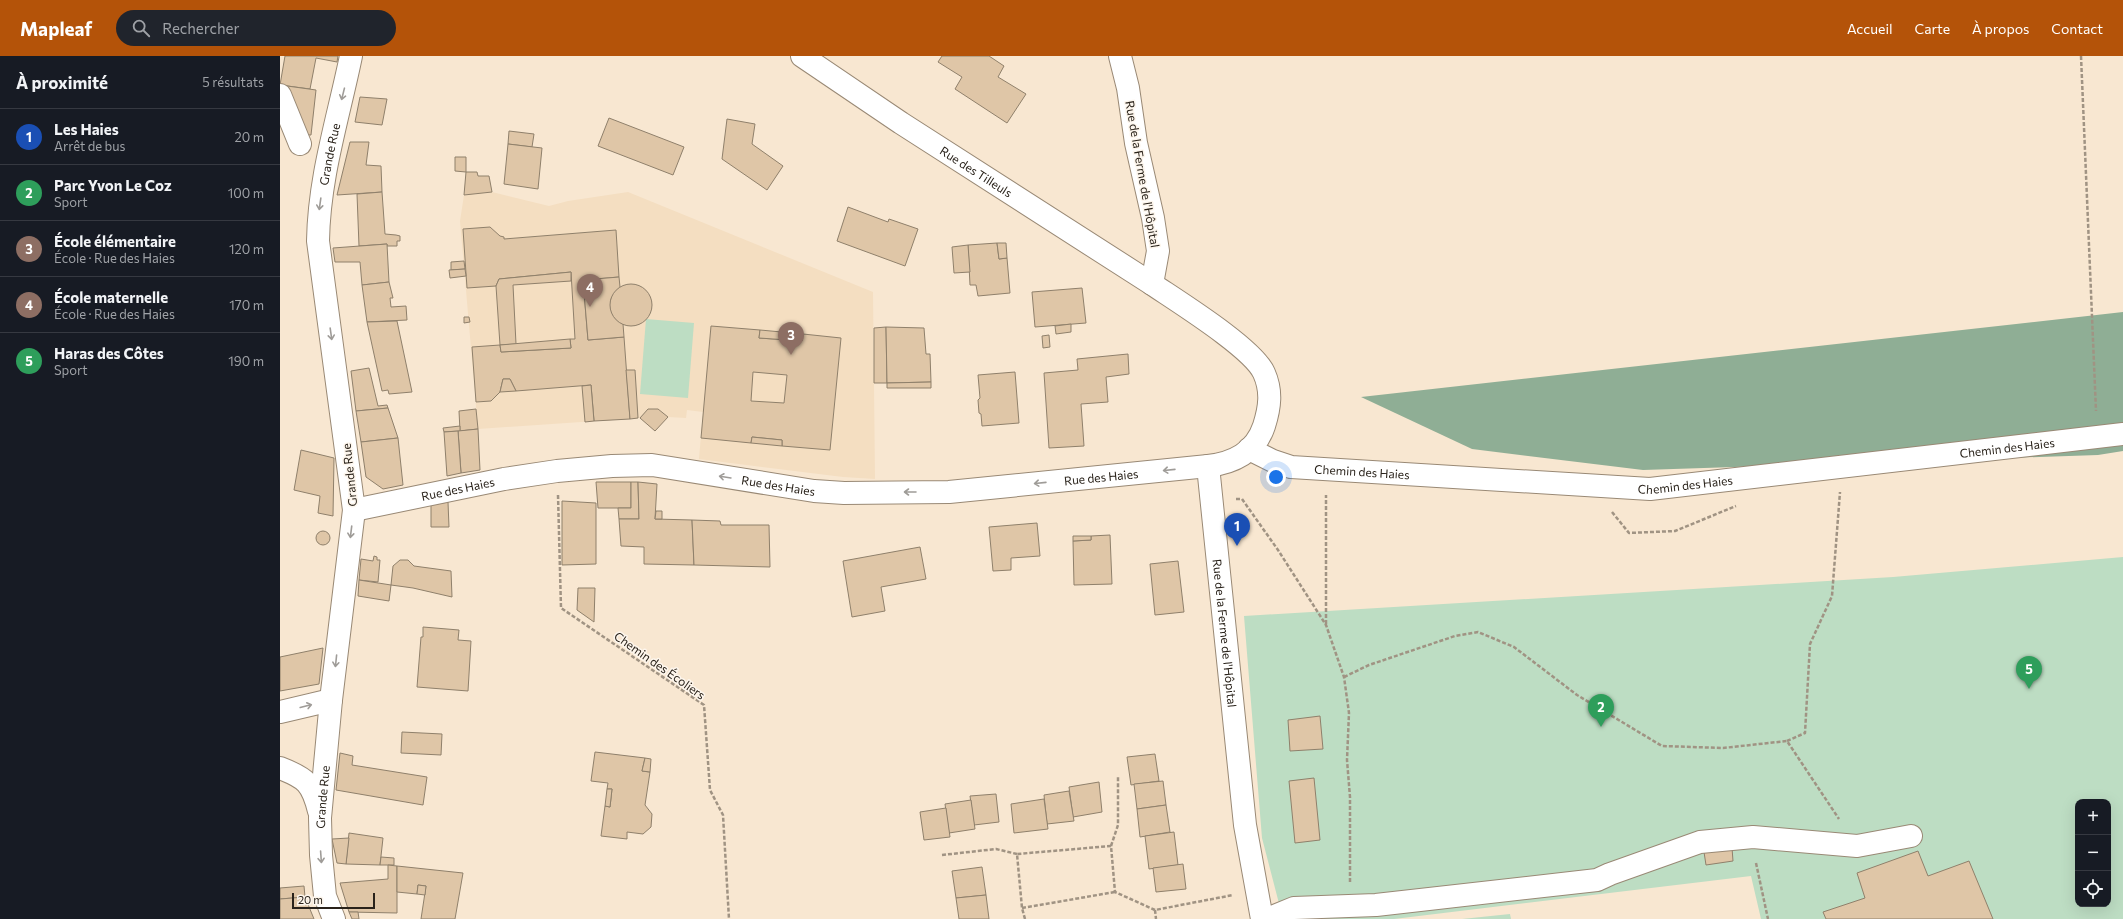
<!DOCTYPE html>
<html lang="fr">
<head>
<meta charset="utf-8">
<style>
  :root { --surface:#171b24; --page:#20242c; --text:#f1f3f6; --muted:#9ea1a6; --line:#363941; --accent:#b45309 }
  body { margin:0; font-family:Commissioner,sans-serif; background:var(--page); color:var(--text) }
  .controls { position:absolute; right:12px; bottom:12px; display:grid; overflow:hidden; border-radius:8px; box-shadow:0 4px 16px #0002 }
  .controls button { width:36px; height:36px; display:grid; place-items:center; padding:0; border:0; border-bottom:1px solid var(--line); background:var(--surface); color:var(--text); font:20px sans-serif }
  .scale { position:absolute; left:12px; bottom:10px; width:83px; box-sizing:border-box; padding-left:4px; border:2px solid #29221a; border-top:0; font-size:11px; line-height:14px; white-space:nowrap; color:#29221a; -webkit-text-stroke:3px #fdf6ed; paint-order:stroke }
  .you { position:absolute; left:996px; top:421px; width:14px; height:14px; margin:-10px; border:3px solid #fff; border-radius:50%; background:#1a73e8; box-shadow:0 0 0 6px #1a73e833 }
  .badge { display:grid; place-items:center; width:26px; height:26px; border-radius:50%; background:var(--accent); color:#fff; font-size:13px; font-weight:700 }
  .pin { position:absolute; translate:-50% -33px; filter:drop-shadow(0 1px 2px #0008) }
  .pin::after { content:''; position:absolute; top:21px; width:14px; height:12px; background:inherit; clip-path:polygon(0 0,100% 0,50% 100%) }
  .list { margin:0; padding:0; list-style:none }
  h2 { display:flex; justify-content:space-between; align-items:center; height:52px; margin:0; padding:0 16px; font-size:17px }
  h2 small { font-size:13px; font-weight:400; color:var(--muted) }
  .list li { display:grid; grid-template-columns:26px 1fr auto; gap:12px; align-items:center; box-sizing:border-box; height:56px; padding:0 16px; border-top:1px solid var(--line) }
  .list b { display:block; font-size:15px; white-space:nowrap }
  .list p { margin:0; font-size:13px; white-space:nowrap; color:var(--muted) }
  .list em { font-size:13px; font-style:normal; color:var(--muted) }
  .icon { flex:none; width:22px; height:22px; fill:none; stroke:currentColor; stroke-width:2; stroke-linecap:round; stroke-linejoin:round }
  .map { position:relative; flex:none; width:1843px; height:863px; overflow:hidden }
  header { display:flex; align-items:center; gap:24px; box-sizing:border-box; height:56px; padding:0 20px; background:var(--accent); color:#fff }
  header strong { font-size:19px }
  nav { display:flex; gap:22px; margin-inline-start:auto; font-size:14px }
  .search { width:280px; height:36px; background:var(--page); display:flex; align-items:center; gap:10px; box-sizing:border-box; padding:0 14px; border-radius:22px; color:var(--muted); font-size:15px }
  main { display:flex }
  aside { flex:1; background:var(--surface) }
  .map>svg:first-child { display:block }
  .built { fill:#f4dec1 }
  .green { fill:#bdddc3; fill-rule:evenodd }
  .forest { fill:#8fae95 }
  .building { fill:#dfc6a7; stroke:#8f806b; fill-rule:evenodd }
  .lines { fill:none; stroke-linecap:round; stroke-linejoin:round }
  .minor-casing { stroke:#998975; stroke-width:24 }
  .path { stroke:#a09383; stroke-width:2.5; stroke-dasharray:4 2; stroke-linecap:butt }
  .minor { stroke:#fff; stroke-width:22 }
  .oneway { stroke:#9f9c98 }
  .labels { text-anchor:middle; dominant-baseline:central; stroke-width:3; stroke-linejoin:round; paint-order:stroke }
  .street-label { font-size:12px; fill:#29221a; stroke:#fdf6ed }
</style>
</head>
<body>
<header>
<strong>Mapleaf</strong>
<div class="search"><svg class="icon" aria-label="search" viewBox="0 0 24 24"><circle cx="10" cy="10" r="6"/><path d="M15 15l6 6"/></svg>Rechercher</div>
<nav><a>Accueil</a><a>Carte</a><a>À propos</a><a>Contact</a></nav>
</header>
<main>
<aside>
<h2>À proximité<small>5 résultats</small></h2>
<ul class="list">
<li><span class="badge" style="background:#1a4fb4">1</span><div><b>Les Haies</b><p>Arrêt de bus</p></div><em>20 m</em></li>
<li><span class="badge" style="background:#2e9e5b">2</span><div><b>Parc Yvon Le Coz</b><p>Sport</p></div><em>100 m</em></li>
<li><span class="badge" style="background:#8d6e63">3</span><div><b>École élémentaire</b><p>École · Rue des Haies</p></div><em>120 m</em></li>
<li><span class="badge" style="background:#8d6e63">4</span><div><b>École maternelle</b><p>École · Rue des Haies</p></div><em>170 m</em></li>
<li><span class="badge" style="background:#2e9e5b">5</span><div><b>Haras des Côtes</b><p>Sport</p></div><em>190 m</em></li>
</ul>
</aside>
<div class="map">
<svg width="1843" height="863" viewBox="0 0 1843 863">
  <rect width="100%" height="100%" fill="#f8e7d1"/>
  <!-- built -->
  <polygon class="built" points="212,136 269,150 288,145 348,136 593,236 595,423 563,421 419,403 423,356 407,354 406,362 388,361 375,375 360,362 198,373 180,165 184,139"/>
  <!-- green -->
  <g class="green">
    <polygon points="366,263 414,267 408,342 360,338"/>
    <path d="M1843 501V863H1481L1471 820 1114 863H1003L982 782 964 560 1613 521ZM1798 746H1828V848H1798Z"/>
    <polygon points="1230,858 1231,863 1182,863"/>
  </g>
  <!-- forest -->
  <polygon class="forest" points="1843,256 1843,395 1818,399 1363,414 1192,393 1081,341"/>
  <!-- building -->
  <g class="building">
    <polygon points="5,0 58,0 57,6 36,2 30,33 0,29"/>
    <polygon points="662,0 709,0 724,10 718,21 746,38 727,67 675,33 682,21 658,6"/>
    <polygon points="0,29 36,34 31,79 20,79"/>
    <polygon points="80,41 107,43 102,69 75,66"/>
    <polygon points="329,62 404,91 393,119 318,90"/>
    <polygon points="447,63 475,68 472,88 503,110 487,134 442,103"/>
    <polygon points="229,75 254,78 252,91 228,88"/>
    <polygon points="70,86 89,86 86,109 101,110 102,136 57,139"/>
    <polygon points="228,88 262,92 258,133 224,128"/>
    <polygon points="175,101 186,101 186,116 175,115"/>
    <polygon points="186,116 197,116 198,120 209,120 212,136 184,139"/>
    <polygon points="102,136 105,178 116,179 120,180 120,185 117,185 117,190 107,190 107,188 79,190 77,138"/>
    <polygon points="568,151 608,166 609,163 638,173 625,210 557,185"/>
    <polygon points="210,171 220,180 224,181 224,183 336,174 339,221 303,224 308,284 344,281 350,363 314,365 311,329 236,335 230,323 223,323 220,336 211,345 196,346 192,291 220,289 221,296 291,292 290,283 295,283 291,216 219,223 216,230 187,232 183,173"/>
    <polygon points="717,187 719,203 727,202 730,237 698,240 696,229 690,229 688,189"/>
    <polygon points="717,187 726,187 727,202 719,203"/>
    <polygon points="107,188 109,226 82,229 80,206 55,206 53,192"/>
    <polygon points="688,189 690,216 674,217 672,191"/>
    <polygon points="184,205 185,213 171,214 171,206"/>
    <polygon points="185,213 186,220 170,222 169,214"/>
    <polygon points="291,216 291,225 233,229 236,288 220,289 216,230 219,223"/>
    <polygon points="339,221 340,231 331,243 331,252 335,262 343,268 344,281 308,284 303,224"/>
    <polygon points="109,226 113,242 110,242 111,251 126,250 127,264 87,266 82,229"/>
    <circle cx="351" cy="249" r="21"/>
    <polygon points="802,232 806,267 755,271 752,236"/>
    <polygon points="184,261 189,261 190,266 184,267"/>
    <polygon points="117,265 132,336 109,338 108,334 102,335 87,266"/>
    <polygon points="791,268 791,276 776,278 775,270"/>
    <path d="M431 270 480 274 479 282 522 285 523 278 561 282 550 394 502 390V384L472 381 471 387 421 382ZM473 316 507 319 504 347 471 345Z"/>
    <polygon points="606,271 607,327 594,327 594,272"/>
    <polygon points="606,271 644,272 646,298 650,298 651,326 607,327"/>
    <polygon points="480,274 523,278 522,285 479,282"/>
    <polygon points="769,279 770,291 763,292 762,280"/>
    <polygon points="290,283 291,292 221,296 220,289"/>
    <polygon points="848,298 849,318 826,321 828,346 801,348 804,390 769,392 764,317 798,314 797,303"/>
    <polygon points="89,312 98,350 107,349 108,352 76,355 71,315"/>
    <polygon points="346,314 355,314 358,362 350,363"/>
    <polygon points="735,316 739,367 702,370 701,358 699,357 698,344 700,342 698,319"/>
    <polygon points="223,323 230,323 236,335 220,336"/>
    <polygon points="651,326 651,332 607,332 607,327"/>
    <polygon points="311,329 314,365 305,366 302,330"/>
    <polygon points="108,352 118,382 81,386 76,355"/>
    <polygon points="196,353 198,373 180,375 179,355"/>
    <polygon points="368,353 378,353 388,361 375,375 360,362"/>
    <polygon points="180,370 180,375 164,376 163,372"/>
    <polygon points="198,373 200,414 181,417 178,375"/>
    <polygon points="178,375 181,417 167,420 164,376"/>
    <polygon points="472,381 502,384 502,390 471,387"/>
    <polygon points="118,382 123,429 103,433 86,421 81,386"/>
    <polygon points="21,394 54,402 53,460 38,457 40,440 14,434"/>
    <polygon points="316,426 351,426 351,452 318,452"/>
    <polygon points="351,426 358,426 359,463 339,463 338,452 351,452"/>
    <polygon points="358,426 377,428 375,463 412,464 414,509 364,508 364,491 341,490 339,463 359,463"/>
    <polygon points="282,445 316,447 316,508 282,509"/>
    <polygon points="168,446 169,471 151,471 151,449"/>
    <polygon points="376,455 382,455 382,463 375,463"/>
    <polygon points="412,464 440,465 441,469 489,469 490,511 414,509"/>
    <polygon points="757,467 760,500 731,502 731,514 713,515 709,471"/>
    <circle cx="43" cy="482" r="7"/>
    <polygon points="830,479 832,528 794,529 793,485 811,484 811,480"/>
    <polygon points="793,480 811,480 811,484 793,485"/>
    <polygon points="640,491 646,523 601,531 605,555 572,561 563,505"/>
    <polygon points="94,500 97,501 97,504 100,504 98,526 79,524 81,503 93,505"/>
    <polygon points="120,504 128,504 134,510 171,515 172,541 133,532 111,529 113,510"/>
    <polygon points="898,505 904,556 875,559 870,508"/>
    <polygon points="79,524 111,529 109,545 78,540"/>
    <polygon points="298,532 315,532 314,566 297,554"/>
    <polygon points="143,571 179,574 178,584 191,585 188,635 137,631 141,581 143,581"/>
    <polygon points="43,592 39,628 0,635 0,601"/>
    <polygon points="1040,660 1043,693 1010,695 1008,664"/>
    <polygon points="122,676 162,678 161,699 121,697"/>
    <polygon points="315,696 365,702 362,715 370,716 365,749 372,758 371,771 363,778 347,776 347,783 321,780 325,750 330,751 332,733 327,733 328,727 311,725"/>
    <polygon points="60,697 73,700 72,709 147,721 143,749 56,734"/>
    <polygon points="875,698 879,725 851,729 847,701"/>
    <polygon points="365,702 371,703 370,716 362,715"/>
    <polygon points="1034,722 1040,784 1015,787 1009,725"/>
    <polygon points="883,725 886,749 857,753 854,728"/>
    <polygon points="819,726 822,756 793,761 789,731"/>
    <polygon points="327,733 332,733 330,751 325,750"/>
    <polygon points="789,735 794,765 767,768 764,739"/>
    <polygon points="716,738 719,766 694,769 690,740"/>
    <polygon points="764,743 768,773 734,777 731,748"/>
    <polygon points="691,744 695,773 669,777 665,748"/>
    <polygon points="886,749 890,776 860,781 857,753"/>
    <polygon points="666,752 670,781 644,784 640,756"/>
    <polygon points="894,776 898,809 869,813 865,780"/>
    <polygon points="69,777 103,782 100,809 66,808"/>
    <polygon points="69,782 66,808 57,807 52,783"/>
    <polygon points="1452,792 1453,805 1426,809 1424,796"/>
    <polygon points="1638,795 1648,820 1689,805 1713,863 1546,863 1543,856 1585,842 1577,817"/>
    <polygon points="101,801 114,802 114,809 100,809"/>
    <polygon points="903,808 906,833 876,836 873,812"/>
    <polygon points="108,809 117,810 117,857 69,856 60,827 108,823"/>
    <polygon points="117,810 183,817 175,863 141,863 146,830 138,829 137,838 117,836"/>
    <polygon points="702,811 706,839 676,842 672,815"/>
    <polygon points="138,829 146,830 145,839 137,838"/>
    <polygon points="24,830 25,841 0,843 0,832"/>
    <polygon points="706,839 709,863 679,863 676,842"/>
    <polygon points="25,841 34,863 0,863 0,843"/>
    <polygon points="69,856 78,856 79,863 72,863"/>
  </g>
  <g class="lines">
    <!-- minor casing -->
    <g class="minor-casing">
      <g id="minor">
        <path id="s1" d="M522 0 621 67 872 228"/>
        <polyline points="0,39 20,88"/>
        <path id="s2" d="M969 393 993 405 1011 411 1370 433 1843 378"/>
        <path id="s3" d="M928 410 965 769 982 863"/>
        <path id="s4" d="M74 454 224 423 277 415 332 410 372 409 534 435 564 437 669 436 928 410C953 407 975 397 984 370 990 351 992 335 984 317 973 292 897 245 872 228L878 195 873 162 856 87 848 32 840 0"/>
        <polyline points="0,656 51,644"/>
        <path d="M0 712C26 722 32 727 39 755"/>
        <path id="s5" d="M54 863 45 840 41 799 40 762 51 644 74 454 38 185C39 121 58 63 71 0"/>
        <polyline points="987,863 1014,852 1096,849 1317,824 1330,818 1420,786 1473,781 1577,790 1631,780"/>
      </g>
    </g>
    <!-- path -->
    <g class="path">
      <polyline points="1801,0 1816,355"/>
      <polyline points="278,439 281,552 424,649 430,734 443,759 449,863"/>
      <polyline points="956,443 962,443 998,494 1046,569 1064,621 1069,657 1067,704 1070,741 1070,826"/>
      <polyline points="1332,456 1349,477 1395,475 1456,450"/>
      <polyline points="1046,568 1046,439"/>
      <polyline points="1064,621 1089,609 1175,580 1198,576 1234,591 1297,639 1382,690 1443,692 1507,685 1559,763"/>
      <polyline points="1507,685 1525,677 1530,588 1552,540 1560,436"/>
      <polyline points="831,790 838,769 838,721"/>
      <polyline points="662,799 716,793 737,798"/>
      <polyline points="1476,807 1488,863"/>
      <polyline points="742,852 835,836"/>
      <polyline points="875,854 876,863"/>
      <polyline points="745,863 742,852 737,798 831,790 835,836 875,854 953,839"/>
    </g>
    <!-- minor -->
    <use href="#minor" class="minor"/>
  </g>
  <!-- one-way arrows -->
  <defs><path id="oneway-shaft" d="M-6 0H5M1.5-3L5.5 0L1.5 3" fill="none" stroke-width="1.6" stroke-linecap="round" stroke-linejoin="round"/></defs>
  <g class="oneway">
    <use href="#oneway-shaft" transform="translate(63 38) rotate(104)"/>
    <use href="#oneway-shaft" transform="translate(40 148) rotate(98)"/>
    <use href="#oneway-shaft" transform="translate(51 278) rotate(82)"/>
    <use href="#oneway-shaft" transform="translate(889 414) rotate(174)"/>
    <use href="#oneway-shaft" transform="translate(445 421) rotate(-171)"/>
    <use href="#oneway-shaft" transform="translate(760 427) rotate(174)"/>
    <use href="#oneway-shaft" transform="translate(630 436) rotate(180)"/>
    <use href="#oneway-shaft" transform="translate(71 476) rotate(97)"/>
    <use href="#oneway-shaft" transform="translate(56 605) rotate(96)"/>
    <use href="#oneway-shaft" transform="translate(26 650) rotate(-14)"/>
    <use href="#oneway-shaft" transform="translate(41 801) rotate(86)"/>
  </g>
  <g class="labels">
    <!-- street labels -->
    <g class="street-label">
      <text stroke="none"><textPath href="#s5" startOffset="772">Grande Rue</textPath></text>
      <text stroke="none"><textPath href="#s1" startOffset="209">Rue des Tilleuls</textPath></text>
      <text transform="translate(863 118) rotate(80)">Rue de la Ferme de l'Hôpital</text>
      <text stroke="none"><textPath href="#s2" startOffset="765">Chemin des Haies</textPath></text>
      <text stroke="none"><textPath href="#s2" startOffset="117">Chemin des Haies</textPath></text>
      <text transform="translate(69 419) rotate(-96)">Grande Rue</text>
      <text stroke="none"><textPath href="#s4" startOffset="754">Rue des Haies</textPath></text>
      <text stroke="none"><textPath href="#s2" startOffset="441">Chemin des Haies</textPath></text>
      <text stroke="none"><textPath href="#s4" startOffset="430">Rue des Haies</textPath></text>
      <text stroke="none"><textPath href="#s4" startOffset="106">Rue des Haies</textPath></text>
      <text stroke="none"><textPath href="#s3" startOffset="168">Rue de la Ferme de l'Hôpital</textPath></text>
      <text transform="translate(380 609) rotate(35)">Chemin des Écoliers</text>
      <text stroke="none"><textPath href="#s5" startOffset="124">Grande Rue</textPath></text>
    </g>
  </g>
</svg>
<div class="controls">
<button>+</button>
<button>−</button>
<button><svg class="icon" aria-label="locate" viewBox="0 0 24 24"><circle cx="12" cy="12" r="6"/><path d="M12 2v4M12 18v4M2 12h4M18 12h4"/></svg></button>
</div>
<div class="scale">20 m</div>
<div class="you"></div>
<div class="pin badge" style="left:957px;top:490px;background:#1a4fb4">1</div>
<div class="pin badge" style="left:1321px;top:671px;background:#2e9e5b">2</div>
<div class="pin badge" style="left:511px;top:299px;background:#8d6e63">3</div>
<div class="pin badge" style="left:310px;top:251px;background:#8d6e63">4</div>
<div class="pin badge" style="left:1749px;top:633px;background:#2e9e5b">5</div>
</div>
</main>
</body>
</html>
